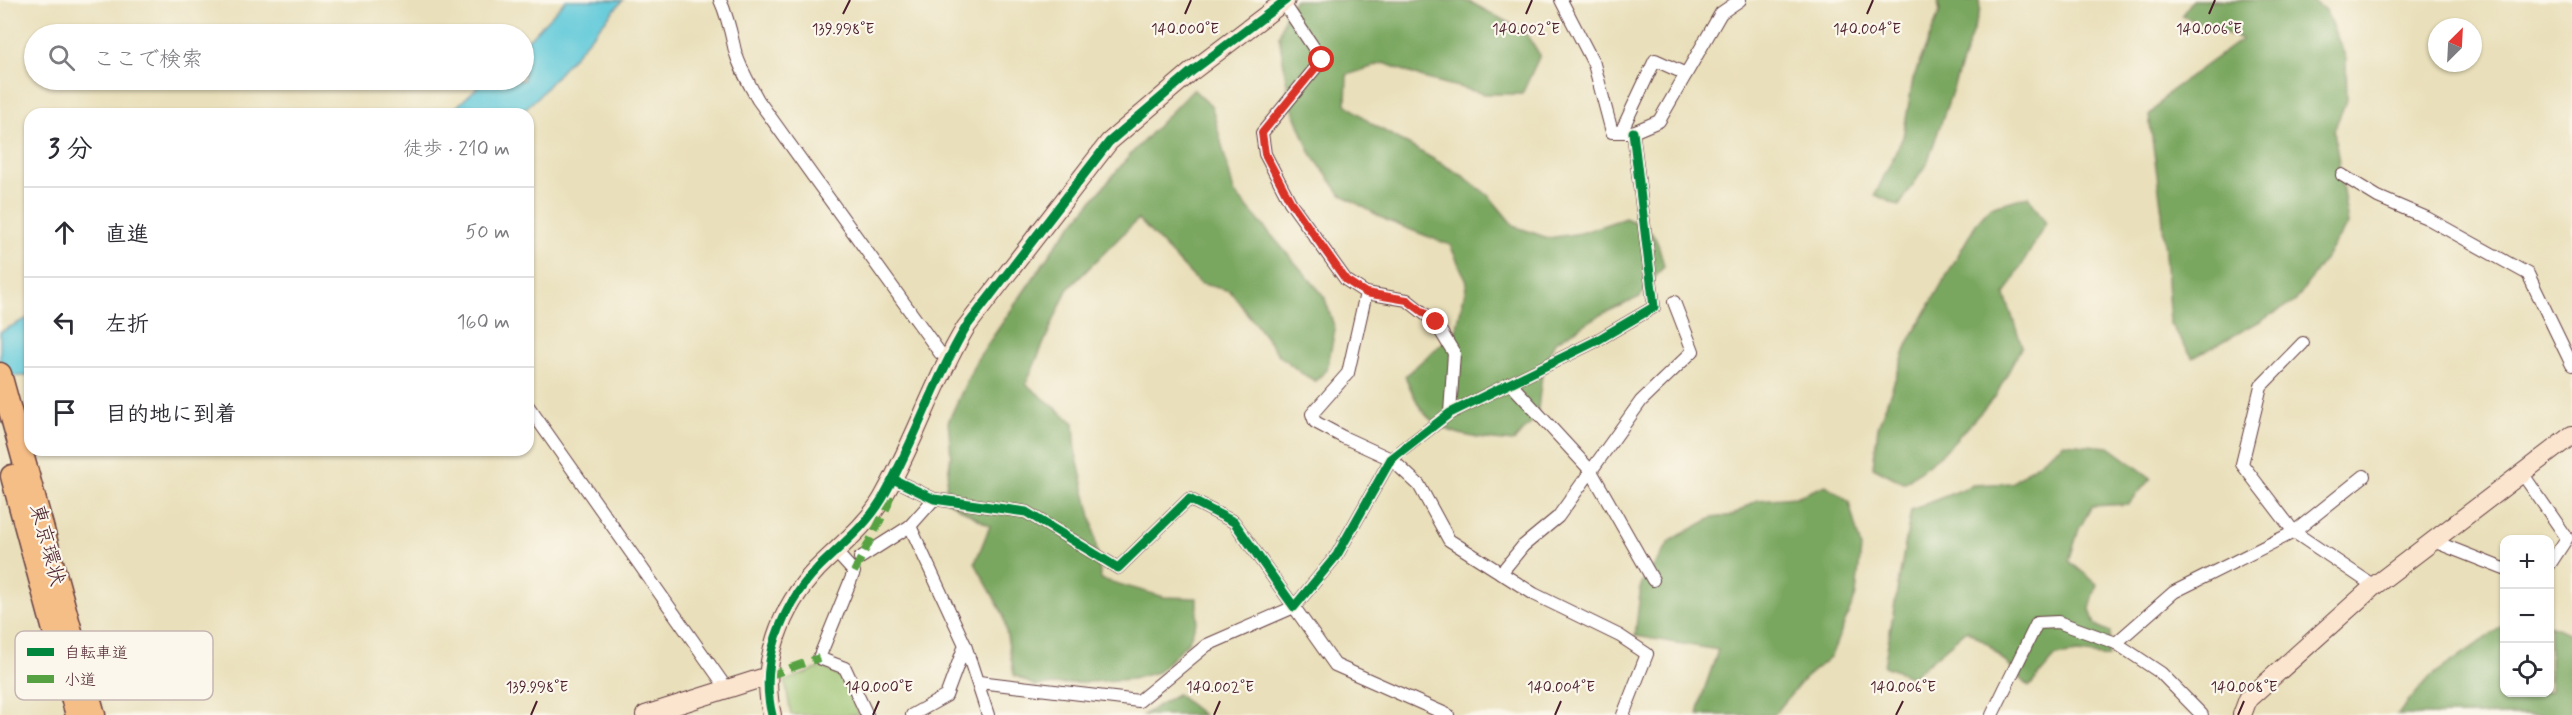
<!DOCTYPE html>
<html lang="ja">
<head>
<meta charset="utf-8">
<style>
  :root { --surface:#fff; --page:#f7f7f7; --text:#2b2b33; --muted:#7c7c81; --line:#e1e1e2 }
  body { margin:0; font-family:Mynerve,"Klee One",sans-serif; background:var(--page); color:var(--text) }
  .controls { position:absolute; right:18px; bottom:18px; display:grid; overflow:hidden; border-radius:12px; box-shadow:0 2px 4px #0004 }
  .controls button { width:54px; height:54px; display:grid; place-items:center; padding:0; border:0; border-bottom:2px solid var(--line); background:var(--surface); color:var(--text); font:30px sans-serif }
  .compass { position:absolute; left:2428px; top:18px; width:54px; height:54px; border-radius:50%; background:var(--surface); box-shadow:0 2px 4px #0004; rotate:24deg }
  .stop { position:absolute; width:18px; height:18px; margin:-14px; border:4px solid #d93025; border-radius:50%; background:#fff }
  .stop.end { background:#d93025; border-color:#fff; box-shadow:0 2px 6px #0008 }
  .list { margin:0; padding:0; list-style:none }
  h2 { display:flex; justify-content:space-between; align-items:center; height:78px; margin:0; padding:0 24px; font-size:26px }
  h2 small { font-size:20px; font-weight:400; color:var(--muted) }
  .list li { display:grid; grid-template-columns:39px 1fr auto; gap:18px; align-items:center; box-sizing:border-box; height:90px; padding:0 24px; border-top:2px solid var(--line) }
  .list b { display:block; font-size:22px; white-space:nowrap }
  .list em { font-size:20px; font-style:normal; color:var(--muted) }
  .icon { flex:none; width:33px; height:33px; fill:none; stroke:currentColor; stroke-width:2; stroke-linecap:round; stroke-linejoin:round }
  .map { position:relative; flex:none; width:2572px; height:715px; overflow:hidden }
  .search { position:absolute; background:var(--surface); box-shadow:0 2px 4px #0004; left:24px; top:24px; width:510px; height:66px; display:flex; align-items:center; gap:15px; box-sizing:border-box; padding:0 21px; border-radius:33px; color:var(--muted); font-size:22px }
  .panel { position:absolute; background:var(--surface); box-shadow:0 2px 4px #0004; left:24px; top:108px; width:510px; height:348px; border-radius:18px }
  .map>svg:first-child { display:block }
  .green { fill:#99c16d; stroke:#72704c; stroke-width:1.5 }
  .forest { fill:#7aa760; stroke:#626346; stroke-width:1.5 }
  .water { fill:#5fc9d9; stroke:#547482; stroke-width:1.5 }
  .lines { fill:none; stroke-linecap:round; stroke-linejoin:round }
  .street-casing { stroke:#623c40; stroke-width:14 }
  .secondary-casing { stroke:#623c40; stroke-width:20 }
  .highway-casing { stroke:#623c40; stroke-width:25 }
  .street { stroke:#fff; stroke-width:12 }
  .secondary { stroke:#fbe5cf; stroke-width:18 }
  .highway { stroke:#f6be87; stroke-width:22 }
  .quiet { stroke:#56a243; stroke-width:8; stroke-dasharray:15 8; stroke-linecap:butt }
  .cycleway-casing { stroke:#fbf7ec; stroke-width:13 }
  .cycleway { stroke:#00873e; stroke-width:9 }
  .route { stroke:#d93025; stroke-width:8 }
  .ticks { fill:none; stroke:#4a1f2b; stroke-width:2 }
  .labels { text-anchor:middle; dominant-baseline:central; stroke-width:4.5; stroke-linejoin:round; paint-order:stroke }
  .street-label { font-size:21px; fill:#4a1f2b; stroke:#fbf7ec }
  .key { fill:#fbf7ec; stroke:#c6b6b2; stroke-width:1.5 }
  .key-label { font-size:16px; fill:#4a1f2b }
  .ticks-label { font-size:15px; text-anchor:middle; fill:#4a1f2b; stroke:#fbf7ec; stroke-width:4.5; stroke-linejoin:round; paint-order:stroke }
</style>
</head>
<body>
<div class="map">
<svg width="2572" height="715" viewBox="0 0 2572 715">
  <rect width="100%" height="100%" fill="#fbf7ec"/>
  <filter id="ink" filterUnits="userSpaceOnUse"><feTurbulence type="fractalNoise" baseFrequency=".0167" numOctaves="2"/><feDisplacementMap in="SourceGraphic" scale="12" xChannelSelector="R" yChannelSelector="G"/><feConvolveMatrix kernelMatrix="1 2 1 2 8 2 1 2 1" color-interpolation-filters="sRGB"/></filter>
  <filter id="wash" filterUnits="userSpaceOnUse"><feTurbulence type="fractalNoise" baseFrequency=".008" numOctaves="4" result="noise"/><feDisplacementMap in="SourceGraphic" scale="24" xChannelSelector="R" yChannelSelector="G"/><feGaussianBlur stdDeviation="1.35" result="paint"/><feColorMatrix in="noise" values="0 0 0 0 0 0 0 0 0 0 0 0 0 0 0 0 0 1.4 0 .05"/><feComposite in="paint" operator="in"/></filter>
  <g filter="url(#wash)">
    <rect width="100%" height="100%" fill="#e9dfba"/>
    <!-- green -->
    <path class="green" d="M822 667C847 677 849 691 859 715H791L785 681Z"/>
    <!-- forest -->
    <g class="forest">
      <path d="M1294 0H1463L1472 3 1524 31 1540 55 1522 94H1485L1423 78 1384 63 1347 75 1346 104 1372 124 1463 176 1489 196 1514 226 1548 238 1581 233 1625 218C1656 231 1656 234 1664 266L1640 297 1600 315 1555 342 1543 367 1537 417 1513 442C1483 439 1441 437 1422 410 1415 400 1410 387 1405 376L1456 331 1467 282 1450 245 1388 221 1340 194 1310 152 1290 102 1279 36 1286 12Z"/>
      <polygon points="1937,0 1979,0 1980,10 1927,164 1899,206 1875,195 1903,137 1913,79 1940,11"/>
      <polygon points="2193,0 2312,0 2325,10 2346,58 2347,99 2334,130 2348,224 2295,302 2193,358 2170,324 2162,212 2149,116 2169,92 2242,39 2181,16"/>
      <polygon points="1193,89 1212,107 1234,192 1324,296 1335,329 1327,370 1315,381 1301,373 1279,355 1230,291 1199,283 1138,219 1067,290 1026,384 1074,423 1076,454 1093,525 1101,579 1164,597 1197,598 1197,620 1189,641 1158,672 1132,679 1035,686 1014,675 1003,614 975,563 990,526 944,499 951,455 948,422 976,361 1058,242 1130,155"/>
      <polygon points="2028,196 2046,223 2005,295 2022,346 1995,397 1943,453 1904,483 1873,467 1878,427 1908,343 1977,222 1990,207"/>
      <polygon points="2064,443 2109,447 2151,478 2129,504 2092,506 2079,529 2069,561 2097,584 2090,609 2095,625 2110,632 2108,657 2078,653 2056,656 2029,687 1989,645 1967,630 1912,677 1884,666 1911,510 1973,485 2012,483"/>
      <polygon points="1826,485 1849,502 1861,548 1856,595 1831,656 1804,679 1774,715 1698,715 1702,696 1718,650 1635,636 1641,585 1671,540 1712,518 1733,515 1757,500 1796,497"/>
      <polygon points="2504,625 2504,692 2550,692 2550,625 2572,635 2572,715 2397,715 2430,677"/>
      <polygon points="1177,694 1203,715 1143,715"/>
    </g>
    <!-- water -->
    <g class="water">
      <polygon points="566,0 623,0 539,96 519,114 449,114 485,80 524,80 524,44"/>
      <polygon points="30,317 30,376 14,376 0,382 0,332"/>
    </g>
  </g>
  <g filter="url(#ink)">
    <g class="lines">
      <!-- street casing -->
      <g class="street-casing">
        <g id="street">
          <path d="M720 0C728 17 731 33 735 51 740 68 749 84 758 100L940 353 948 358"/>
          <polyline points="1561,0 1594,64 1612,132 1633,132 1659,121 1721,13 1740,0"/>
          <polyline points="1283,2 1322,60 1262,133 1265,154 1290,202 1346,280 1366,293 1407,300 1435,322 1454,353 1450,413"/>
          <polyline points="1621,132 1655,60 1686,74"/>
          <polyline points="2342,175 2378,197 2427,218 2528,274 2572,365"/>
          <polyline points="1366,293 1348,373 1312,414 1315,422 1343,437 1391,459 1419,485 1449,540 1534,594 1620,636 1647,654 1623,715"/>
          <polyline points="2303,343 2261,386 2242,464 2294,532 2364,476"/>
          <polyline points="1510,383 1591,471 1653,580"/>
          <polyline points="528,406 727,689"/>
          <polyline points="2522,473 2567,538 2550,564"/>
          <polyline points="893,479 934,499 1026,512 1118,568 1189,499 1234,522 1294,607 1337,555 1391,459 1450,413 1596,341 1654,307 1633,132"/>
          <polyline points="910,526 965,645 988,715"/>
          <polyline points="2433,541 2504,569"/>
          <polyline points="835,551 854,572 819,658 845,668 867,715"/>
          <polyline points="860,558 910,526 934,499"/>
          <polyline points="1501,573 1523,546 1558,517 1641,401 1693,351 1674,302"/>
          <polyline points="2116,643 2161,673 2202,715"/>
          <polyline points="979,682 1139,701 1207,645 1294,607 1335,665 1448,715"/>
          <polyline points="912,715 946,696 965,645"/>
          <polyline points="1992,715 2037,623 2058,622 2116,643 2174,592 2294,532 2374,586"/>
        </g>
      </g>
      <!-- secondary casing -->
      <g class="secondary-casing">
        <g id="secondary">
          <polyline points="645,715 768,676"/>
          <path d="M772 715C759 663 781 607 817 569 839 547 866 526 882 499 914 444 933 382 966 327L1109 142 1191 72 1286 0"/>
          <polyline points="2242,715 2248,699 2374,586 2572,435"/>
        </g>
      </g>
      <!-- highway casing -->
      <g class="highway-casing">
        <g id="highway">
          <polyline points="0,374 94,715"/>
          <polyline points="12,476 77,715"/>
        </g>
      </g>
      <!-- street -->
      <use href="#street" class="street"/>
      <!-- secondary -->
      <use href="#secondary" class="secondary"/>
      <!-- highway -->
      <use href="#highway" class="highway"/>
      <!-- quiet -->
      <g class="quiet">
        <polyline points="854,572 888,505 890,496"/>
        <polyline points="768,676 819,658"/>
      </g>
      <!-- cycleway casing -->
      <g class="cycleway-casing">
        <g id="cycleway">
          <polyline points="893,479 934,499 1026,512 1118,568 1189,499 1234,522 1294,607 1337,555 1391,459 1450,413 1596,341 1654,307 1633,132"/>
          <path d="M772 715C759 663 781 607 817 569 839 547 866 526 882 499 914 444 933 382 966 327L1109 142 1191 72 1286 0"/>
        </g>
      </g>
      <!-- cycleway -->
      <use href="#cycleway" class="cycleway"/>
    </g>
  </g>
  <g class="lines" filter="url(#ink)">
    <!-- route -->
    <polyline class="route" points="1322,60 1262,133 1265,154 1290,201 1346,280 1366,293 1407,300 1436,322"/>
  </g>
  <!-- ticks -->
  <path class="ticks" d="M843 14 850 0M1185 14 1191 0M1526 14 1532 0M1867 14 1873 0M2209 14 2215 0M531 715 537 701M873 715 879 701M1214 715 1220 701M1555 715 1561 701M1896 715 1903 701M2238 715 2244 701"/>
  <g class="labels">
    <!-- street labels -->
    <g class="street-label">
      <text transform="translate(47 545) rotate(75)">東京環状</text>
    </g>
  </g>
  <!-- legend -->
  <rect x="15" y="631" width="198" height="69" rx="9" class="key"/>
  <rect x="27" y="648" width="27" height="8" fill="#00873e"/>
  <rect x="27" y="675" width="27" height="8" fill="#56a243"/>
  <g class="key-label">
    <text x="64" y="658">自転車道</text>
    <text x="64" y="685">小道</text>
  </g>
  <g class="ticks-label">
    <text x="843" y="34">139.998°E</text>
    <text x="1185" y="34">140.000°E</text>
    <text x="1526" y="34">140.002°E</text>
    <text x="1867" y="34">140.004°E</text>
    <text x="2209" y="34">140.006°E</text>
    <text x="537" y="692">139.998°E</text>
    <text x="879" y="692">140.000°E</text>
    <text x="1220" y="692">140.002°E</text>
    <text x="1561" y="692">140.004°E</text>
    <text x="1903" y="692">140.006°E</text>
    <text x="2244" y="692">140.008°E</text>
  </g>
</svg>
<div class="controls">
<button>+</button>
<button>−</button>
<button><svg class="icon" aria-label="locate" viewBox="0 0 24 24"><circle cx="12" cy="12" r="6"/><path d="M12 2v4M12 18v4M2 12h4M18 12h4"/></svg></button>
</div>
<svg class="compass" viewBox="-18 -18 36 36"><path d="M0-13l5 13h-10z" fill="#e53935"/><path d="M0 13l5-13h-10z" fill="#7c7c81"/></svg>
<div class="stop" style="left:1322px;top:60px"></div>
<div class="stop end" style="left:1436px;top:322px"></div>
<div class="search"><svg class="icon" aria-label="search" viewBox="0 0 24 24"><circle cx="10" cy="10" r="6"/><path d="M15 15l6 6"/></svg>ここで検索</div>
<section class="panel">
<h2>3 分<small>徒歩 · 210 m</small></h2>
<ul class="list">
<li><svg class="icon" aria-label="ahead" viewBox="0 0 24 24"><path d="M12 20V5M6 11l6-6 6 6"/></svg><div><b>直進</b></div><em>50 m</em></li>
<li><svg class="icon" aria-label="left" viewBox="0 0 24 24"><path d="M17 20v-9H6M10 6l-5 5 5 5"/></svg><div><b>左折</b></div><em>160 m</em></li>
<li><svg class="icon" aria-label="arrive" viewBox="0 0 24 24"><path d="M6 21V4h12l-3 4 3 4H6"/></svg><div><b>目的地に到着</b></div></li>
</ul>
</section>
</div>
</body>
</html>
